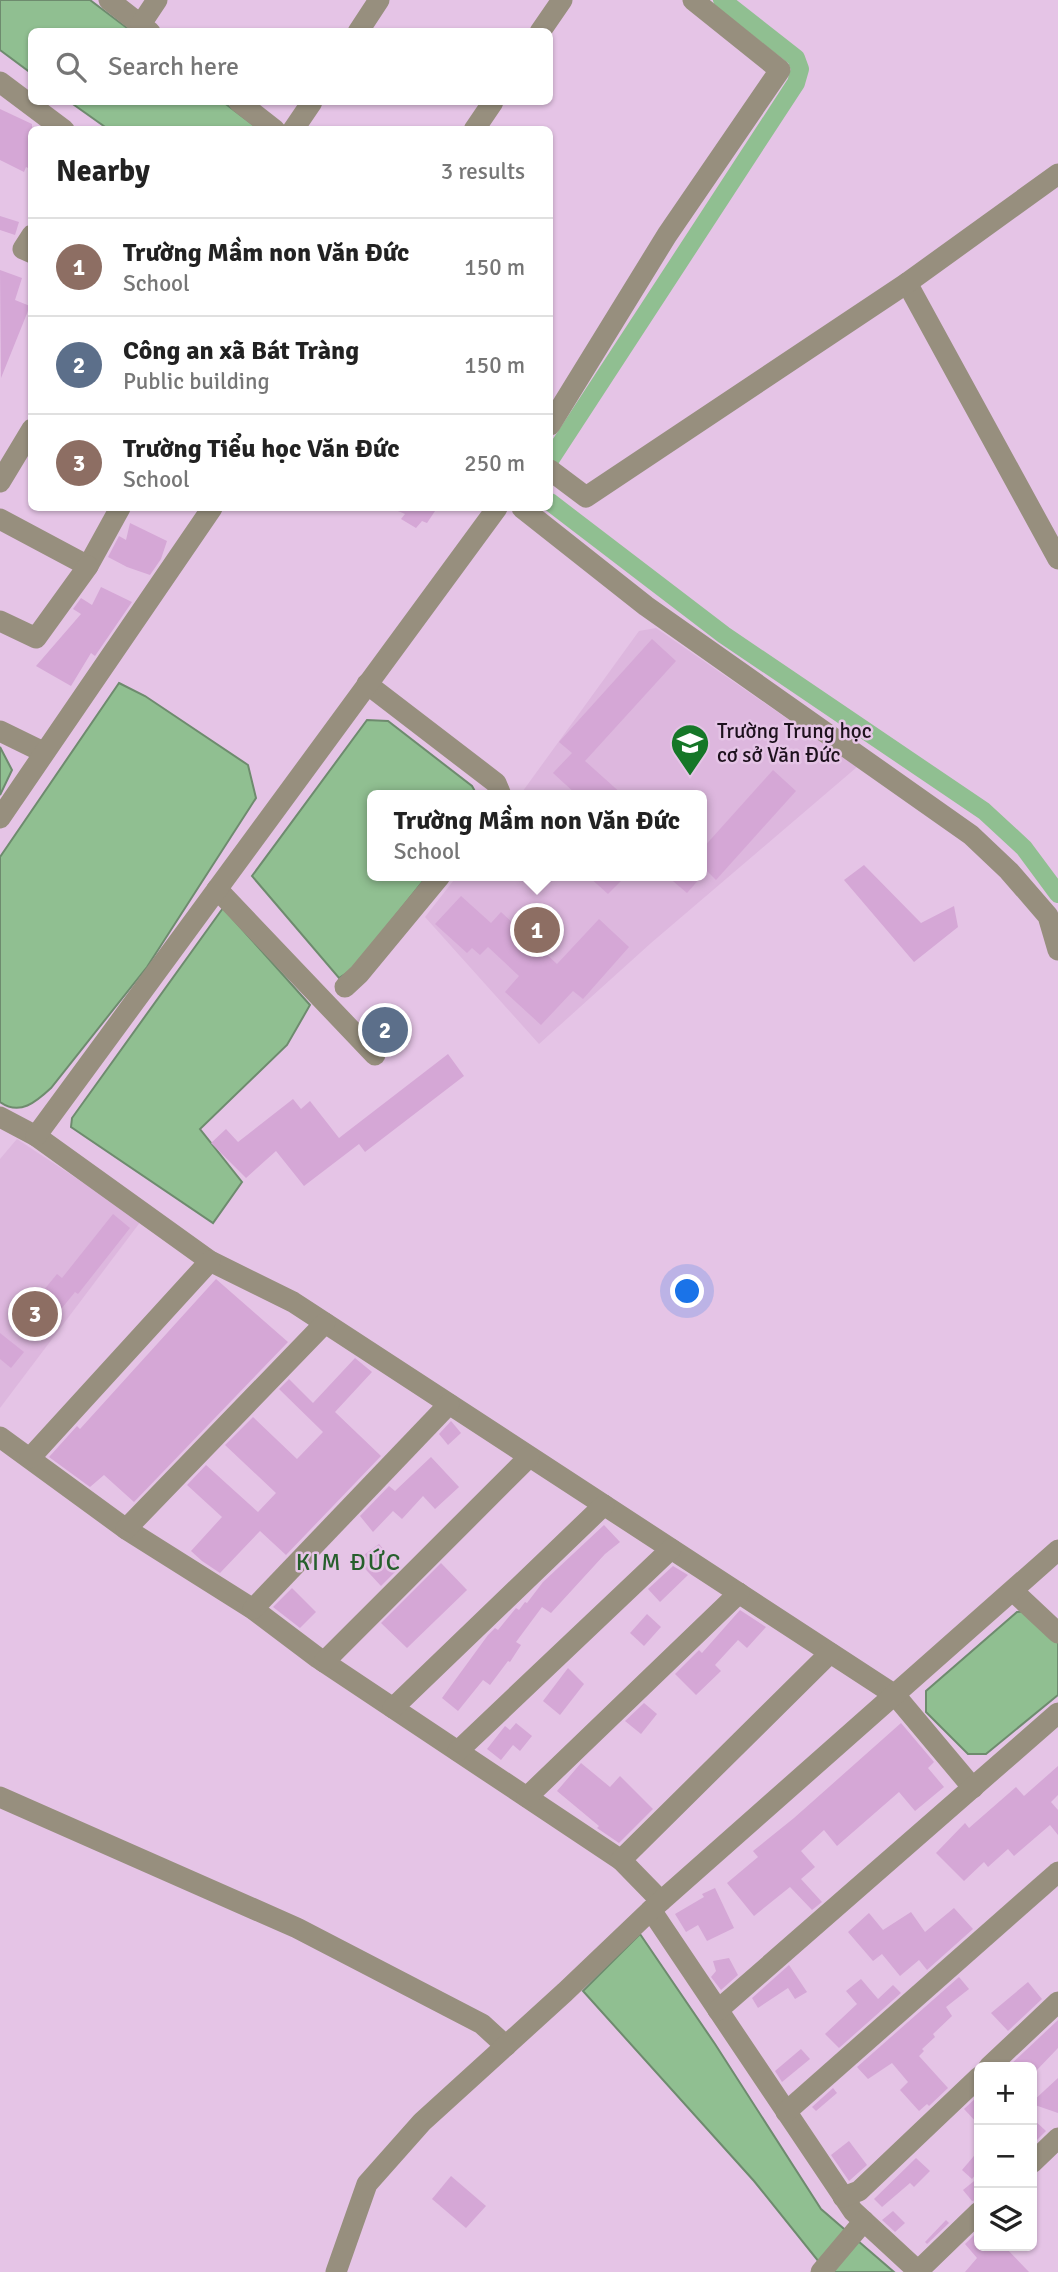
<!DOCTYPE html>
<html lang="en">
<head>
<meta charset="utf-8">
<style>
  :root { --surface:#fff; --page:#f6f6f6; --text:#222; --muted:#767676; --line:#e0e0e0; --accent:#111827 }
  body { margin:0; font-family:Signika,sans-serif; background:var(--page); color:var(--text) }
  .controls { position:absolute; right:21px; bottom:21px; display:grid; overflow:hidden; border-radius:10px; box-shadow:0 2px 5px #0004 }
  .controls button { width:63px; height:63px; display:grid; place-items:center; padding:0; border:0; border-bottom:2px solid var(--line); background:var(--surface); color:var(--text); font:35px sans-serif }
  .you { position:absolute; left:688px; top:1292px; width:24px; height:24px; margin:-18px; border:5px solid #fff; border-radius:50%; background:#1a73e8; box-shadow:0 0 0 10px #1a73e833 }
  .badge { display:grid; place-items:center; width:46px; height:46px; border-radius:50%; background:var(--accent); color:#fff; font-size:23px; font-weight:700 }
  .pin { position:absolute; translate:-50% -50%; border:4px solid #fff; box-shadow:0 2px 7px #0006 }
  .popup { position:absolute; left:367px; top:790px; width:340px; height:91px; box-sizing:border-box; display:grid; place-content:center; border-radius:10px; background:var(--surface); filter:drop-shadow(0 2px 5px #0005); font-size:23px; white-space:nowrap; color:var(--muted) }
  .popup b { font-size:26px; color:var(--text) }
  .popup::after { content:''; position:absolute; left:50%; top:100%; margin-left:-14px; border:14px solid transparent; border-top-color:var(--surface) }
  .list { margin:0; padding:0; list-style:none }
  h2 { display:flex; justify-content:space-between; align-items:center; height:91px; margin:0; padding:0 28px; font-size:30px }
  h2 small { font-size:23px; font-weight:400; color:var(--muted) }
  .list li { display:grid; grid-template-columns:46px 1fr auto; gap:21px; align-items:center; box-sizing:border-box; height:98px; padding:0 28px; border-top:2px solid var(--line) }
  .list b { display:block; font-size:26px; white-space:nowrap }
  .list p { margin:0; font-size:23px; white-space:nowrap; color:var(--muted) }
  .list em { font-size:23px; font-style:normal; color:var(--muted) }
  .icon { flex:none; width:38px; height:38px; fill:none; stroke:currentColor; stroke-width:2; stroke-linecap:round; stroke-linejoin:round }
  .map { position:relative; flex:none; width:1058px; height:2272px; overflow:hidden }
  .search { position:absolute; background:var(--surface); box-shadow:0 2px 5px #0004; left:28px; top:28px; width:525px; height:77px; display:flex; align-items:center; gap:18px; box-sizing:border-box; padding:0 24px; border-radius:10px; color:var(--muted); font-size:26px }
  .panel { position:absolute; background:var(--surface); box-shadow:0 2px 5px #0004; left:28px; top:126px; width:525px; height:385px; border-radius:10px }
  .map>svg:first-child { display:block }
  .built { fill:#ddb7de }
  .water { fill:#90bf91; stroke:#6e8b6e; stroke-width:2 }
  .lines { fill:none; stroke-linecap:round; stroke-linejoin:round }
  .canal { stroke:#90bf91; stroke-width:18 }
  .building { fill:#d5a7d6 }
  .minor { stroke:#978f7e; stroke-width:21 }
  .labels { text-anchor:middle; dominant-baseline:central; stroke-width:5; stroke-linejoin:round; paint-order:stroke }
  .poi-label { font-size:21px; fill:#1d111d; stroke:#e5c4e6; text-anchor:start }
  .quarter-label { font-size:24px; letter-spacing:2px; fill:#265f2c; stroke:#e5c4e6 }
</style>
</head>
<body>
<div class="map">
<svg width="1058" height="2272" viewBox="0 0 1058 2272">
  <rect width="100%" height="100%" fill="#e5c4e6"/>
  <!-- built -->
  <g class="built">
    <polygon points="656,628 857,767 651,943 539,1044 425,917 457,876 702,876 702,795 520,795 639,631"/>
    <polygon points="17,1139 141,1221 0,1408 0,1159"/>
  </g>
  <!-- water -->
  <g class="water">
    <polygon points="0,0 90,0 131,31 32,32 31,73 0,50"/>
    <polygon points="70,102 223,102 259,129 108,129"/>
    <path d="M119 683 145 696 248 765 256 798 147 967 51 1088C36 1102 20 1116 0 1102V857Z"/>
    <polygon points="367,720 388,721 472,786 477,795 372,795 372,876 427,876 353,969 339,978 252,876"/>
    <polygon points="0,747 12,770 0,795"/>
    <polygon points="223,908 310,1005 287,1045 200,1129 242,1182 213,1223 71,1127 72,1118"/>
    <polygon points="1027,1611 1058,1643 1058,1695 986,1754 968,1754 926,1712 926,1691 1017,1612"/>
    <polygon points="640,1934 715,2044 821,2209 894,2272 827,2272 754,2181 583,1991"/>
  </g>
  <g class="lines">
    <!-- canal -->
    <g class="canal">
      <polyline points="550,460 796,83 800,69 796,58 722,0"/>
      <polyline points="550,502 724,635 984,811 1024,848 1058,894"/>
    </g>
  </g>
  <!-- building -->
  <g class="building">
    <polygon points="0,109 32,124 32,170 26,167 24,172 0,160"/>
    <polygon points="0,216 19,222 15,235 0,230"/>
    <polygon points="0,270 22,278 15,300 30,306 1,378"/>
    <polygon points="391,508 437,508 427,523 422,521 416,528 401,519 405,514"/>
    <polygon points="130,523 167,541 161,559 150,575 127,567 108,557 119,536 126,540"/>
    <polygon points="101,587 132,602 95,656 91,653 71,686 36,666 81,614 73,609 81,598 92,605"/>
    <polygon points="652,639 676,661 585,761 623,795 577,795 553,773 572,753 559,742"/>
    <polygon points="773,770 796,791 716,880 702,866 702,849"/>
    <polygon points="864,865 921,923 954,906 958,927 914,962 844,880"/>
    <polygon points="588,876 626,876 608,894"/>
    <polygon points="667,876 702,876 687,893"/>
    <polygon points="461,896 491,923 501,912 557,964 599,919 629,947 583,999 573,991 541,1025 505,992 519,976 488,947 480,955 472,948 467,953 435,924"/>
    <polygon points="448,1054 464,1076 365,1152 359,1144 304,1186 276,1151 246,1178 211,1143 226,1129 238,1142 293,1099 301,1109 310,1101 339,1138"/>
    <polygon points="113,1214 130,1228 78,1294 75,1292 45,1329 25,1313 57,1274 62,1278"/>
    <polygon points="216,1279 288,1342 134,1502 104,1475 90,1487 49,1457 77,1426 80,1429"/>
    <polygon points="0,1333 24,1352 11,1368 0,1359"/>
    <polygon points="355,1358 372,1372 335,1412 381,1456 286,1555 260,1531 220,1573 202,1561 191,1551 222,1517 187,1485 206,1465 258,1512 276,1493 225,1445 253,1417 297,1459 323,1432 279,1389 289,1379 313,1403"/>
    <polygon points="451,1421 461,1433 448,1445 439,1434"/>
    <polygon points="431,1457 459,1487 435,1509 423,1496 402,1519 393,1511 373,1532 360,1516 389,1486 395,1491"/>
    <polygon points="604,1525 620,1542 605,1554 551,1613 542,1607 516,1642 521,1645 510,1662 508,1661 490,1685 483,1680 458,1711 442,1698 488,1635 495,1628 498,1630 516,1608 519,1610 525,1602 527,1603 543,1582"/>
    <polygon points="379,1544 399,1568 381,1586 357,1560"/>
    <polygon points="441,1563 467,1590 407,1648 381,1623"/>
    <polygon points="673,1566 688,1575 660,1602 648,1589"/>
    <polygon points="292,1588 316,1612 300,1628 273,1607"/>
    <polygon points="740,1610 766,1627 747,1648 738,1640 715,1665 721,1671 696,1695 675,1674 699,1650 702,1653"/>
    <polygon points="647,1614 661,1627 644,1646 630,1633"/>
    <polygon points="568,1668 584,1684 560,1715 543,1701"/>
    <polygon points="644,1703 657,1714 641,1734 625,1721"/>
    <polygon points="516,1723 532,1736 520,1751 513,1745 501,1760 487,1749 505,1726 510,1730"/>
    <polygon points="901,1723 934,1762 928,1768 944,1787 915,1811 899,1792 837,1846 824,1830 801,1851 815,1867 801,1879 822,1902 812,1910 790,1887 754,1916 727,1883 758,1857 753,1851 794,1818"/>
    <polygon points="581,1763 610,1787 620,1776 653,1809 619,1843 597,1828 599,1826 557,1791"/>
    <polygon points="1058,1766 1058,1795 1051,1802 1058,1810 1058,1835 1050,1825 1014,1856 1008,1849 988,1867 984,1862 964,1881 936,1853 965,1823 969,1828 1016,1787 1024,1796"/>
    <polygon points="715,1888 734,1928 707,1941 698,1925 686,1932 675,1914 704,1897 702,1894"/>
    <polygon points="954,1908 973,1929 927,1970 919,1960 900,1976 882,1954 873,1961 848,1932 869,1913 883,1930 911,1912 925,1932"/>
    <polygon points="729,1958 738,1975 721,1990 711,1977 716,1971 713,1961"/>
    <polygon points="789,1965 807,1992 795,1999 788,1988 758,2008 752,1998"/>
    <polygon points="959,1977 969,1989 946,2007 952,2016 933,2034 935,2037 922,2049 924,2051 919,2056 948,2088 929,2106 927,2104 919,2111 900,2090 908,2082 892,2063 868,2079 857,2067"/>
    <polygon points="861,1979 878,1999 893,1985 901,1993 839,2048 825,2034 857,2004 846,1991"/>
    <polygon points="1028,1982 1042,1999 1008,2031 991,2013"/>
    <polygon points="1058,2020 1058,2048 1035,2072 1032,2067 1008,2067"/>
    <polygon points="801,2049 810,2059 782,2082 775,2071"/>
    <polygon points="1058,2078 1058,2113 1032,2104 1032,2102"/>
    <polygon points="833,2088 837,2093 816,2111 812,2107"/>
    <polygon points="979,2095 979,2125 964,2109"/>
    <polygon points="1032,2118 1046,2131 1032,2145"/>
    <polygon points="849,2141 867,2165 849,2181 831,2155"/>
    <polygon points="979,2150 979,2170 972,2179 962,2170"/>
    <polygon points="916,2158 930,2171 914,2187 910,2183 882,2207 874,2199"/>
    <polygon points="451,2176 486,2206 466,2228 432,2199"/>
    <polygon points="979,2177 979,2199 972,2201 963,2190"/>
    <polygon points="893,2211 905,2223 895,2232 882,2220"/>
    <polygon points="946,2220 949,2223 927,2244 925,2242"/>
    <polygon points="979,2230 979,2246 1004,2246 1029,2272 965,2272 977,2258 965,2244"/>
  </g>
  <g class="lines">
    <!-- minor -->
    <g class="minor">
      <polyline points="109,0 150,32"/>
      <polyline points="141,24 157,0"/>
      <polyline points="358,32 379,0"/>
      <polyline points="540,32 562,0"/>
      <polyline points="0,82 64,130"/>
      <polyline points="239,102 275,130"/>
      <polyline points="293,130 312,102"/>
      <polyline points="474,130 493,102"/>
      <polyline points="32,235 23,249 32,253"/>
      <polyline points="907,283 1058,559"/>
      <polyline points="550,425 667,235 780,70 693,0"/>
      <polyline points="550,470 586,497 907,283 1058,174"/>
      <polyline points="0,482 32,429"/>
      <polyline points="522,508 646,606 971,835 1009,871 1048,916 1058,950"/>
      <polyline points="0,519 88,566 120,508"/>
      <polyline points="0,621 36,638 88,566"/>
      <polyline points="367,684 496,783 501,795"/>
      <polyline points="0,731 43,752"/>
      <polyline points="0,818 212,508"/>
      <polyline points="217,889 375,1055"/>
      <polyline points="345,987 359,974 440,876"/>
      <polyline points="0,1117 36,1136 210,1261 293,1302 895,1695 973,1788"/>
      <polyline points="36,1136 497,508"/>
      <polyline points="0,1437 126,1529 253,1609 318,1658 621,1860"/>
      <polyline points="30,1458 210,1261"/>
      <polyline points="126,1529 325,1323"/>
      <polyline points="1013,1591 1058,1633"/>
      <polyline points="253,1609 449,1404"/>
      <polyline points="324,1662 529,1457"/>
      <polyline points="393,1708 604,1505"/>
      <polyline points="458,1751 671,1549"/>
      <polyline points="0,1797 297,1928 482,2024 506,2046"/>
      <polyline points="527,1797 739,1593"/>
      <polyline points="661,1901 621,1860 830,1653"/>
      <polyline points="651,1910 853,2211 919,2272"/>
      <polyline points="718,2010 1058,1713"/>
      <polyline points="989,2067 1058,2002"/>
      <polyline points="786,2112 1058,1872"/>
      <polyline points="1032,2163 1058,2138"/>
      <polyline points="843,2197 859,2191 979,2077"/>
      <polyline points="918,2271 979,2212"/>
      <polyline points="336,2272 367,2184 422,2122 565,1992 651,1910 1058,1550"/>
      <polyline points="821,2272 864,2221"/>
    </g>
  </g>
  <!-- icons -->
  <defs>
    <g id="school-pin" transform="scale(2.0125)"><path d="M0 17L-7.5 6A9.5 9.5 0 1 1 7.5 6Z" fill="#167728" stroke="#e5c4e6"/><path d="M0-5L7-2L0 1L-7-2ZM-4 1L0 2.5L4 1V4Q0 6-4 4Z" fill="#fff"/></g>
  </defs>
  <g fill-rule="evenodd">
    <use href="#school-pin" x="690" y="743"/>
  </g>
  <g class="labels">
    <!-- poi labels -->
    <g class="poi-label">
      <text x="717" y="731">Trường Trung học<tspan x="717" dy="24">cơ sở Văn Đức</tspan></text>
    </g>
    <!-- quarter labels -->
    <g class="quarter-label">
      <text x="349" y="1562">KIM ĐỨC</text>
    </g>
  </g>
</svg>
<div class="controls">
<button>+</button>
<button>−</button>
<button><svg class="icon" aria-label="layers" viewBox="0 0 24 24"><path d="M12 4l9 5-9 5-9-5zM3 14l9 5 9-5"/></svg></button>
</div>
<div class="you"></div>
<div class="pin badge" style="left:537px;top:930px;background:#8d6e63">1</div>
<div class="popup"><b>Trường Mầm non Văn Đức</b>School</div>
<div class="pin badge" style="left:385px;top:1030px;background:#5c6f8a">2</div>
<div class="pin badge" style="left:35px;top:1314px;background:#8d6e63">3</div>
<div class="search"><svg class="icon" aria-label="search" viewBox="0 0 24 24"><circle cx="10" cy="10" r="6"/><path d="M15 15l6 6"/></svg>Search here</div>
<section class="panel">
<h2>Nearby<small>3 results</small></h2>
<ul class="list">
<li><span class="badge" style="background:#8d6e63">1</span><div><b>Trường Mầm non Văn Đức</b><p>School</p></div><em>150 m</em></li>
<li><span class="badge" style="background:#5c6f8a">2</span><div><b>Công an xã Bát Tràng</b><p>Public building</p></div><em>150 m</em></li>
<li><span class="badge" style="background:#8d6e63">3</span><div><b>Trường Tiểu học Văn Đức</b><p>School</p></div><em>250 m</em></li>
</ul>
</section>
</div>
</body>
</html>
